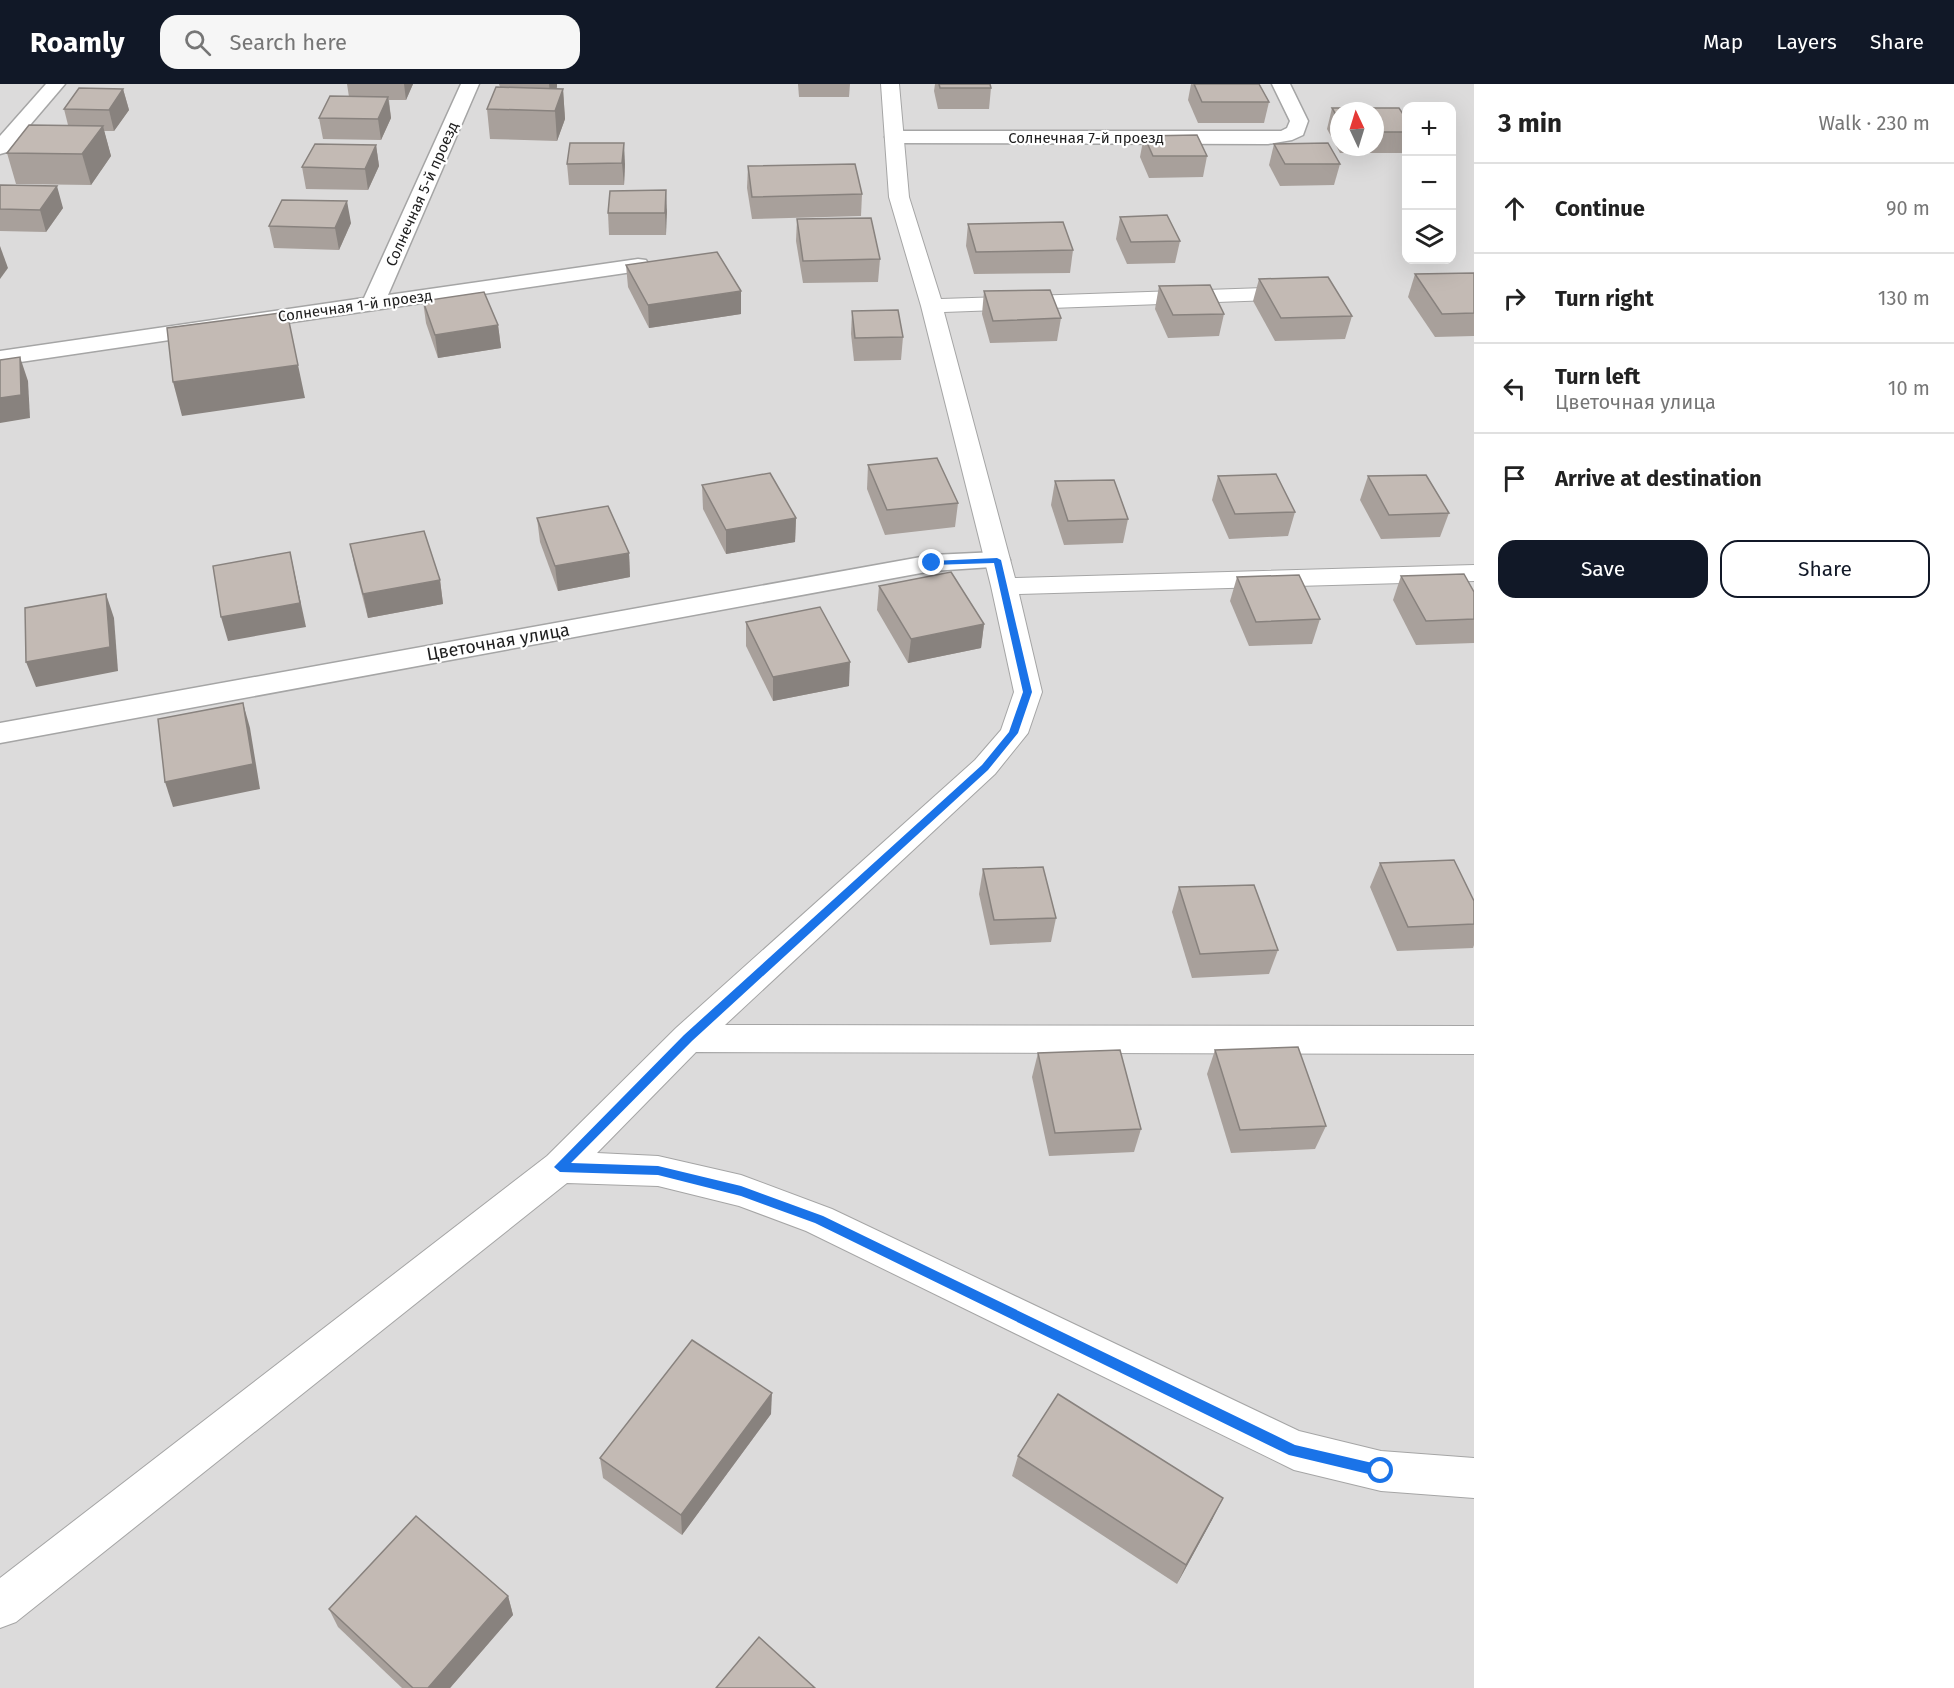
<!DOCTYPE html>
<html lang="en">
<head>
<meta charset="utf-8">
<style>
  :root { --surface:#fff; --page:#f6f6f6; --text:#222; --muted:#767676; --line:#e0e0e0; --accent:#111827 }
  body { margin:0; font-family:"Fira Sans",sans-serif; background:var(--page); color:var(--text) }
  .controls { position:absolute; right:18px; top:18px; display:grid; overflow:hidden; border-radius:12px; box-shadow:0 6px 24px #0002 }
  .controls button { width:54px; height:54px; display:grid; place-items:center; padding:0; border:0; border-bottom:2px solid var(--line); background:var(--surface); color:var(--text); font:30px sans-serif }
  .compass { position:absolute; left:1330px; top:18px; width:54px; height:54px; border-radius:50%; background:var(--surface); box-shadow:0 6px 24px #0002; rotate:356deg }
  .stop { position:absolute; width:18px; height:18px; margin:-14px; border:4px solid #1a73e8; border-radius:50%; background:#fff }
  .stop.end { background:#1a73e8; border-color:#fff; box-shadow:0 2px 6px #0008 }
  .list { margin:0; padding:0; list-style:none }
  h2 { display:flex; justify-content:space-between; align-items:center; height:78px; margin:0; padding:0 24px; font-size:26px }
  h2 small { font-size:20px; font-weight:400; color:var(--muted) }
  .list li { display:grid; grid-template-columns:39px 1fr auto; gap:18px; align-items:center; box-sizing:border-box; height:90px; padding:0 24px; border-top:2px solid var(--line) }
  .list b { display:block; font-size:22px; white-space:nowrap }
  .list p { margin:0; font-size:20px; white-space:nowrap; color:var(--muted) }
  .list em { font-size:20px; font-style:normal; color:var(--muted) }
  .actions { display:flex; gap:12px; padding:18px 24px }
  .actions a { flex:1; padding:14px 0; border:2px solid var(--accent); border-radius:18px; text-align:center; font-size:21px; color:var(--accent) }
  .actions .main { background:var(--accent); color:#fff }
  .icon { flex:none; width:33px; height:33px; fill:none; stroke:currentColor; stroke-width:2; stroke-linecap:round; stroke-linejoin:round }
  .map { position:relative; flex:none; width:1474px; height:1604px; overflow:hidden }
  header { display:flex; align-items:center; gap:36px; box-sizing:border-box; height:84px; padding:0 30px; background:var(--accent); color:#fff }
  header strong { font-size:28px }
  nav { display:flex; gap:33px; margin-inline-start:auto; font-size:21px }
  .search { width:420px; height:54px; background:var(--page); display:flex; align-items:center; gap:15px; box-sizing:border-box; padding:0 21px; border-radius:18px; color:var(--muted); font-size:22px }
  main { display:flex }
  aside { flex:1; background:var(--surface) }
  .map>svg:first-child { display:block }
  .residential { fill:#dcdbdb; fill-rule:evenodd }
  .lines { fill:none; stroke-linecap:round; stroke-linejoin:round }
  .service-casing { stroke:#a5a5a5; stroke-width:2 }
  .minor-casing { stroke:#a5a5a5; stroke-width:3 }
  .service { fill:#fff; fill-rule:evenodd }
  .minor { fill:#fff; fill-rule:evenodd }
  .wall { fill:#a8a09b; fill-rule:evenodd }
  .shaded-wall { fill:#88827e }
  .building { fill:#c3bab4; stroke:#88827e; stroke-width:1.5 }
  .route { fill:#1a73e8 }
  .labels { text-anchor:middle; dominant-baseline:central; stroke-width:4.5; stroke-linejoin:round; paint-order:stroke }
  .far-street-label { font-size:15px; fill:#1e1e1e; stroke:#fff }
  .street-label { font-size:18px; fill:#1e1e1e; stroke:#fff }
</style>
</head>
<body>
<header>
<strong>Roamly</strong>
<div class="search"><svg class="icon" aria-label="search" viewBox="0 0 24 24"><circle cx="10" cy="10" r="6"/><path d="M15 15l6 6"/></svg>Search here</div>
<nav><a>Map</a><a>Layers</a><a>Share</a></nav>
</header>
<main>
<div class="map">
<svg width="1474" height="1604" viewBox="0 0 1474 1604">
  <rect width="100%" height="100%" fill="#eeebe4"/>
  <!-- residential -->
  <path class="residential" d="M0 0H1474V1604H0ZM1406 22H1452V176H1406ZM1339 27H1375V63H1339Z"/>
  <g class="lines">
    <!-- service casing -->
    <g class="service-casing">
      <polygon id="service" points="881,0 899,0 909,113 941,215 1297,203 1304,205 1308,209 1304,213 1297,215 944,228 1015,494 1474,481 1474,497 1019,510 1042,608 1028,649 995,690 725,941 1474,942 1474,970 696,968 597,1069 658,1072 741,1091 832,1125 1299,1347 1381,1367 1474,1374 1474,1414 1381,1407 1294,1386 806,1147 739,1122 658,1102 567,1099 16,1538 0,1544 0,1494 547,1072 676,944 975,676 1001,646 1014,608 991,502 921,222 889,113"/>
    </g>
    <!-- minor casing -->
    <g class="minor-casing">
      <g id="minor">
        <polygon points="46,0 65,0 7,68 0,70 0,52"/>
        <polygon points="461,0 479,0 388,211 638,175 646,176 649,181 646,186 0,281 0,267 364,214"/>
        <polygon points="1272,0 1290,0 1308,37 1303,51 1292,56 1268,60 895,59 888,57 885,53 888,49 895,47 1281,47 1287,44 1290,37"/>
        <polygon points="997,468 1007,470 1010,476 1007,482 932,487 0,659 0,639 932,471"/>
      </g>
    </g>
    <!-- service -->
    <use href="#service" class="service"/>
    <!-- minor -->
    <use href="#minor" class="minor"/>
  </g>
  <!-- wall -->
  <g class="wall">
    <polygon points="347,0 413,0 406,16 389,16 391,34 381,56 323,55 319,34 349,13"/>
    <polygon points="499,0 557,0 556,5 563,5 565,35 557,57 490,55 487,25 500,3"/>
    <polygon points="798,0 850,0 849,13 799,13"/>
    <polygon points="935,0 990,0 991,4 989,25 938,25 934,7"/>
    <polygon points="1191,0 1259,0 1269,18 1264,39 1198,39 1188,16"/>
    <polygon points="123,5 129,26 114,47 104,47 111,72 91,101 16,100 7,69 68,41 64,25"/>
    <path d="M1332 24H1399L1407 36V69H1340L1327 45ZM1339 27H1375V63H1339Z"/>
    <polygon points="1144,52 1207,72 1203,93 1149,94 1140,73"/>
    <polygon points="570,59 625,80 624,101 569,101 567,80"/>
    <polygon points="1274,60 1340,80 1334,101 1280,102 1269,81"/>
    <polygon points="376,61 379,82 368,106 306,105 302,83"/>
    <polygon points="748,82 862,110 861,132 752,135 747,104"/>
    <polygon points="0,101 63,124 46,148 0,147"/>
    <polygon points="666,106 666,151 609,151 608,129"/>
    <polygon points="1120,133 1180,157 1175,179 1127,180 1116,155"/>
    <polygon points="797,135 880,175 878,198 803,199 796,157"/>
    <polygon points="351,139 339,166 274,164 269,142"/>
    <polygon points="968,140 1073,166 1070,189 974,190 966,162"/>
    <polygon points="626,181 741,230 649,244 628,203"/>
    <polygon points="1474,189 1474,252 1435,253 1408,213 1415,190"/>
    <polygon points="1259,195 1352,232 1345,255 1275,257 1253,217"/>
    <polygon points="1159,202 1224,230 1219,252 1168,254 1155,225"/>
    <polygon points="984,207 1061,234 1057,257 990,259 982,230"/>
    <polygon points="423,217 498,241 501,264 438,274 426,239"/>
    <polygon points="852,227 903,253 901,276 854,277 851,250"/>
    <polygon points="868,381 958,419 955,443 885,451 867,405"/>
    <polygon points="1218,392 1295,428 1288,452 1229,455 1212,416"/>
    <polygon points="1368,392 1449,429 1440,453 1381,455 1360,416"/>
    <polygon points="1055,397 1128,435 1123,459 1064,461 1051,421"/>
    <polygon points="702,401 796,434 795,458 726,470 703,425"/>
    <polygon points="537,434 629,469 630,493 558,507 540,458"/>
    <polygon points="350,460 440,496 443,520 368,534 355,484"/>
    <polygon points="1401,492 1474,508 1474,559 1416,561 1393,516"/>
    <polygon points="1237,493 1320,535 1312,560 1249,562 1230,517"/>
    <polygon points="879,502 984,540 981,564 908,579 877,526"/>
    <polygon points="746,538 849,602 773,617 746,562"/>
    <polygon points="1380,779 1474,817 1474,861 1473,864 1397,867 1370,803"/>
    <polygon points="983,785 1056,834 1051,858 990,861 979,810"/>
    <polygon points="1179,803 1278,866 1269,890 1192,894 1172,828"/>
    <polygon points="1215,966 1326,1042 1315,1065 1231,1069 1207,990"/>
    <polygon points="1038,969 1141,1045 1134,1068 1049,1072 1032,993"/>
    <polygon points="771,1330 682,1451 603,1394 600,1374"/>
    <polygon points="1018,1372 1213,1434 1177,1500 1012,1392"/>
    <polygon points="508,1512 513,1531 450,1604 402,1604 338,1543 329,1525"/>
  </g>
  <!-- shaded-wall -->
  <g class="shaded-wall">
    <polygon points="404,0 413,0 406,16"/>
    <polygon points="549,0 557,0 557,3 551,21"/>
    <polygon points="123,5 129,26 114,47 109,26"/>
    <polygon points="563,5 565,35 557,57 555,27"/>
    <polygon points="388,13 391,34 381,56 378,35"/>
    <polygon points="103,42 111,72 91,101 82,70"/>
    <polygon points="624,59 625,80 624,101 622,79"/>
    <polygon points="376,61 379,82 368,106 365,85"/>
    <polygon points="57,102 63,124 46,148 40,126"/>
    <polygon points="666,106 667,128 666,151 665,129"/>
    <polygon points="347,117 351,139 339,166 335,144"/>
    <polygon points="0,162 8,184 0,195"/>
    <polygon points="741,207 741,230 649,244 648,221"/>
    <polygon points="498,241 501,264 438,274 435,251"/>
    <polygon points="20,273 28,297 30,334 0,339 0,314"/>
    <polygon points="298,281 305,314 182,332 173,298"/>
    <polygon points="796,434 795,458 726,470 726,446"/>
    <polygon points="290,468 306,543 228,557 221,533"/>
    <polygon points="629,469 630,493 558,507 555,482"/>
    <polygon points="440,496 443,520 368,534 363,510"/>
    <polygon points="106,510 114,534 118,587 36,603 26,578"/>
    <polygon points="984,540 981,564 908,579 911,555"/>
    <polygon points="850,578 849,602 773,617 773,593"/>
    <polygon points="243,619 250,644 260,705 173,723 165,698"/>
    <polygon points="772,1309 771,1330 682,1451 681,1431"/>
    <polygon points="1223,1414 1213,1434 1177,1500 1186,1481"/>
    <polygon points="508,1512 513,1531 450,1604 428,1604"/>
  </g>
  <!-- building -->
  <g class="building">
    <polygon points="939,0 990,0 991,4 940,4"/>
    <polygon points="1194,0 1259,0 1269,18 1202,18"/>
    <polygon points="496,3 563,5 555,27 487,25"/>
    <polygon points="79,4 123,5 109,26 64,25"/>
    <polygon points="330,12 388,13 378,35 319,34"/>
    <polygon points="1332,24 1399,24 1407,36 1407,48 1375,48 1375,27 1339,27 1339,36"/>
    <polygon points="29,41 103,42 82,70 7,69"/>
    <polygon points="1197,51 1207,72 1153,72 1144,52"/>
    <polygon points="570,59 624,59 622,79 567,80"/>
    <polygon points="1328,59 1340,80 1285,80 1274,60"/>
    <polygon points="315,60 376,61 365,85 302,83"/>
    <polygon points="855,80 862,110 752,113 748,82"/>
    <polygon points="0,101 57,102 40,126 0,125"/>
    <polygon points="666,106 665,129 608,129 610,107"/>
    <polygon points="282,116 347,117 335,144 269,142"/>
    <polygon points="1167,131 1180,157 1131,158 1120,133"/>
    <polygon points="871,134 880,175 803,177 797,135"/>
    <polygon points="1063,138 1073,166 976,168 968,140"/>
    <polygon points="717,168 741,207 648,221 626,181"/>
    <polygon points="1474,189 1474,229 1442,230 1415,190"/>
    <polygon points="1328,193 1352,232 1281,234 1259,195"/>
    <polygon points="1210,201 1224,230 1173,231 1159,202"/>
    <polygon points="1050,206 1061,234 993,237 984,207"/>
    <polygon points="484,208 498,241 435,251 423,217"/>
    <polygon points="898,226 903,253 855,254 852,227"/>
    <polygon points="287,228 298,281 173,298 167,244"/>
    <polygon points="20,273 21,311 0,314 0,276"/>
    <polygon points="937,374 958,419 887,426 868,381"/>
    <polygon points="770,389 796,434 726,446 702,401"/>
    <polygon points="1276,390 1295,428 1235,430 1218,392"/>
    <polygon points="1426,391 1449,429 1389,431 1368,392"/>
    <polygon points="1114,396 1128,435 1068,437 1055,397"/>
    <polygon points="608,422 629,469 555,482 537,434"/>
    <polygon points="424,447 440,496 363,510 350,460"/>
    <polygon points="290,468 300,519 221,533 213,482"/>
    <polygon points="951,488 984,540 911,555 879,502"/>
    <polygon points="1464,490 1474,508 1474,535 1426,537 1401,492"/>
    <polygon points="1299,491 1320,535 1256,538 1237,493"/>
    <polygon points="106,510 110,563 26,578 25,524"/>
    <polygon points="820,523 850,578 773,593 746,538"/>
    <polygon points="243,619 253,680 165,698 158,635"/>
    <polygon points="1454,776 1474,817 1474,840 1408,843 1380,779"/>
    <polygon points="1043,783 1056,834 994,836 983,785"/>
    <polygon points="1254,801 1278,866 1200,870 1179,803"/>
    <polygon points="1298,963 1326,1042 1240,1046 1215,966"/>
    <polygon points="1120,966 1141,1045 1055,1049 1038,969"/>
    <polygon points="692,1256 772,1309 681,1431 600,1374"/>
    <polygon points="1058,1310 1223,1414 1186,1481 1018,1372"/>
    <polygon points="416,1432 508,1512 428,1604 413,1604 329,1525"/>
    <polygon points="759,1553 815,1604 716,1604"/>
  </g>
  <!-- route -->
  <polygon class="route" points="997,474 1001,476 1032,608 1018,649 988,686 692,957 571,1079 658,1082 741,1102 823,1132 1295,1361 1381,1381 1386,1382 1388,1387 1386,1391 1381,1393 1289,1371 815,1139 741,1112 658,1091 560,1088 554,1083 684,951 982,681 1009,648 1023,608 994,479 932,481 928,479 932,477"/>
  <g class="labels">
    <!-- far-street labels -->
    <g class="far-street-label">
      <text x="1086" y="54">Солнечная 7-й проезд</text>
      <text transform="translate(422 110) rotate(-66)">Солнечная 5-й проезд</text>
      <text transform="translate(355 222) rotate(-8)">Солнечная 1-й проезд</text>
    </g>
    <!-- street labels -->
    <g class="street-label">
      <text transform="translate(498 558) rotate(-10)">Цветочная улица</text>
    </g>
  </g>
</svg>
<div class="controls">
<button>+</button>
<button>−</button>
<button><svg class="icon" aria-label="layers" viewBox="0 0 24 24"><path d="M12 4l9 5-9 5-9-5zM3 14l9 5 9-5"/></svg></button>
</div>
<svg class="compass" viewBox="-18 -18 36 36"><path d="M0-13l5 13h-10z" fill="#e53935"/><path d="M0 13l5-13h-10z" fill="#767676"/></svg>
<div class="stop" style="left:1381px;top:1387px"></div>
<div class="stop end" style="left:932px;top:479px"></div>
</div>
<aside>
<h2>3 min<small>Walk · 230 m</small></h2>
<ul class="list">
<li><svg class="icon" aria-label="ahead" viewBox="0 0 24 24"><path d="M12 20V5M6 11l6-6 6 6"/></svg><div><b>Continue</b></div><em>90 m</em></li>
<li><svg class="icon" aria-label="right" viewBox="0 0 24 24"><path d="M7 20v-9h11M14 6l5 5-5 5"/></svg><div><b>Turn right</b></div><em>130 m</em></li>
<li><svg class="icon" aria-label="left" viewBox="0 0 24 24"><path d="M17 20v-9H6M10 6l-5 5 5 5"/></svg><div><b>Turn left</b><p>Цветочная улица</p></div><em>10 m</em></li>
<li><svg class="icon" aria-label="arrive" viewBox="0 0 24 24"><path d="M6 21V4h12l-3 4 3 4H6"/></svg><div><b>Arrive at destination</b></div></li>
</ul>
<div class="actions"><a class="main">Save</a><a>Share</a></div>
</aside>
</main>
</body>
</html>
